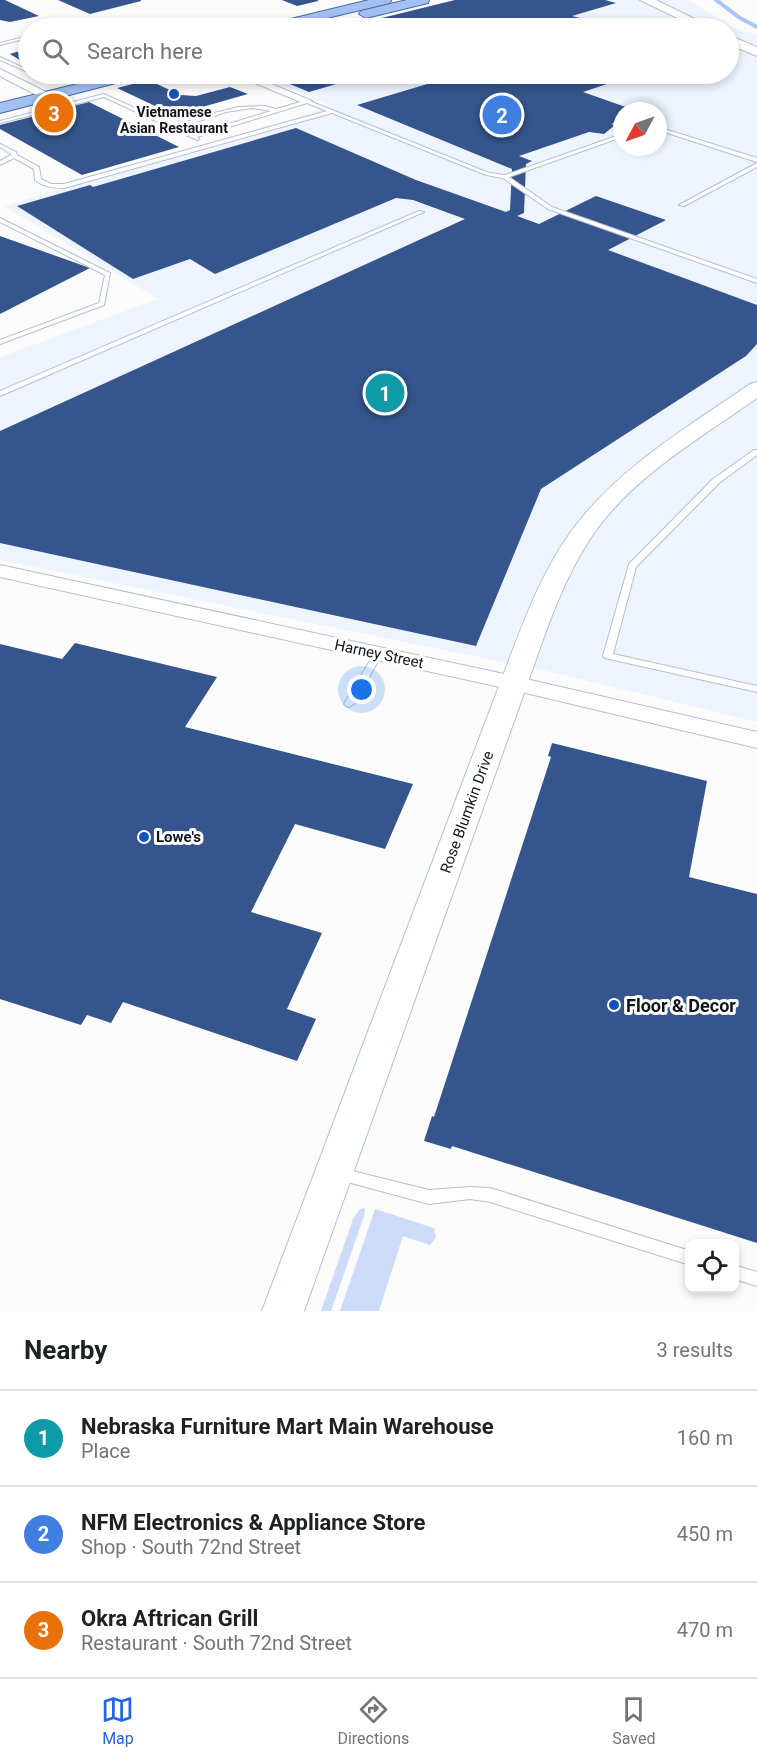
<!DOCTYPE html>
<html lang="en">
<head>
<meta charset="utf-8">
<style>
  :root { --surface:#fff; --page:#f6f6f6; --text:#202124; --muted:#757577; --line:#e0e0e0; --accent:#2563eb }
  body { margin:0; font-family:Roboto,sans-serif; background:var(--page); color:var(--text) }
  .controls { position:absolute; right:18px; bottom:18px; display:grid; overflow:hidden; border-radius:12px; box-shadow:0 3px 9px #0003 }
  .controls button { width:54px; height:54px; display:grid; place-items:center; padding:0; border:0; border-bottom:2px solid var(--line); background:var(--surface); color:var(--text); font:30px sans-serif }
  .compass { position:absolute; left:613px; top:102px; width:54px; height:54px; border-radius:50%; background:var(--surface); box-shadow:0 3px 9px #0003; rotate:229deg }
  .you { position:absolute; left:362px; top:690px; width:21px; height:21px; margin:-15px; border:4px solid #fff; border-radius:50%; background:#1a73e8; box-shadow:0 0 0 9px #1a73e833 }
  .badge { display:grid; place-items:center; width:39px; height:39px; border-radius:50%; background:var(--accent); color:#fff; font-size:20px; font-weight:700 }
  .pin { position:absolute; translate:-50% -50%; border:3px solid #fff; box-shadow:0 2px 6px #0006 }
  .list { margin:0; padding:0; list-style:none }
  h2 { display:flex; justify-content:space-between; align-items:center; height:78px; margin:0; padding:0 24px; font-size:26px }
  h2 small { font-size:20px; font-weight:400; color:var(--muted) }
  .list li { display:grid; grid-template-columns:39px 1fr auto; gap:18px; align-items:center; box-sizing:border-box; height:96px; padding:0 24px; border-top:2px solid var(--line) }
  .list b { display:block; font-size:22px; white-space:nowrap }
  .list p { margin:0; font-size:20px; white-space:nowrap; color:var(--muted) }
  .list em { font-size:20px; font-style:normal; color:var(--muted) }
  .icon { flex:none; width:33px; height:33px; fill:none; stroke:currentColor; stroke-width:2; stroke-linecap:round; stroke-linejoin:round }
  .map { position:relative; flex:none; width:757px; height:1311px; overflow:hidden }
  .search { position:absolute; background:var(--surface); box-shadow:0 3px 9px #0003; left:18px; right:18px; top:18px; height:66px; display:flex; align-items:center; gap:15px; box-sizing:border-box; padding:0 21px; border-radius:33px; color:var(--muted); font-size:22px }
  .sheet { height:366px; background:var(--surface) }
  nav { display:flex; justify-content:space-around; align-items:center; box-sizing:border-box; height:84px; border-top:2px solid var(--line); background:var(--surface); font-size:16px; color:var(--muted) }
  nav a { display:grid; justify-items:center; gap:3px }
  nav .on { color:var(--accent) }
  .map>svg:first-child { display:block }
  .built { fill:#eef4fe; fill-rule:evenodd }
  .green { fill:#ccdcf8 }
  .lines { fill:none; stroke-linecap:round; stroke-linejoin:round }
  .stream { stroke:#a8c6f9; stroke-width:4 }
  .building { fill:#35558c }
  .service-casing { stroke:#b4bfd1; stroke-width:2 }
  .minor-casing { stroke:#b4bfd1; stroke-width:2 }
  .secondary-casing { stroke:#b4bfd1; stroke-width:2 }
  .primary-casing { stroke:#4869a2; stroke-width:2 }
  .path { stroke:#b3b4b6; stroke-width:1.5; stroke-dasharray:1.5 2; stroke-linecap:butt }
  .service { fill:#fff; fill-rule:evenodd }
  .minor { fill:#fff; fill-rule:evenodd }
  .secondary { fill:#fff; fill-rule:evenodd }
  .primary { fill:#a3c0f3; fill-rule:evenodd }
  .poi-dot { fill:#1351bd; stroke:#fff; stroke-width:2 }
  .labels { text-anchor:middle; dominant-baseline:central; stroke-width:6; stroke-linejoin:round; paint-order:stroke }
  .far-poi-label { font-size:14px; font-weight:bold; fill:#11151b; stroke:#fff }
  .street-label { font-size:15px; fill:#11151b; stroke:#fff }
  .poi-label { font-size:15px; font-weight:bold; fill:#11151b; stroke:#fff; text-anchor:start }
  .near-poi-label { font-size:18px; font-weight:bold; fill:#11151b; stroke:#fff; text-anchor:start }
</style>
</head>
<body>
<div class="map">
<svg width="757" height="1311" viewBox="0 0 757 1311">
  <rect width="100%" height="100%" fill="#fbfbfb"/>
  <!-- built -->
  <path class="built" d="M454 0H688L735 28 757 35V722L543 670 0 560V357L158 299 4 206 333 106 257 74H728V28H341ZM622 111H658V147H622Z"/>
  <!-- green -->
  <g class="green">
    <polygon points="365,1208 364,1216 331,1311 321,1311 353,1219 360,1209"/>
    <polygon points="375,1209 434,1228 436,1237 430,1245 403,1236 379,1311 340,1311"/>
  </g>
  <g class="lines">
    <!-- stream -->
    <polyline class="stream" points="716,0 740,18 757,27"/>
  </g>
  <!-- building -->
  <g class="building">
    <polygon points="0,0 5,0 39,16 10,22 0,20"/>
    <polygon points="58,0 141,0 141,1 90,14"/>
    <polygon points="282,0 318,0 318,1 297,6"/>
    <polygon points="455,0 605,0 616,3 572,16 584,19 577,23 575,28 565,28 565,24 552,21 526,28 482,28 462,22 437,28 419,28 427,26 423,24 406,28 341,28"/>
    <polygon points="23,50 28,53 28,65 10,54"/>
    <polygon points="266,74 390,74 369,80 360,77 309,92"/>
    <polygon points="456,74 581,74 610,83 583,92 637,111 622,111 622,120 611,124 615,125 604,134 589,132 519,156 532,161 526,164 524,213 517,216 539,224 596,196 666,220 608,250 757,305 757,344 746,356 541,489 476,646 0,543 0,431 465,219 413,200 396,198 215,274 190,259 133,279 17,206 90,185 93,187 296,128 416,180 506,212 510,210 512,169 357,105 454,76 451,75"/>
    <polygon points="148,80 181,95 196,96 230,87 248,94 174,115 117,88"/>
    <polygon points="89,102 179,147 82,175 0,129 0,125"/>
    <polygon points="0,236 90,268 0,314"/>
    <polygon points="75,643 217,677 185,727 413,784 385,849 295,824 251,912 322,933 287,1009 316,1019 297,1061 123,1002 111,1023 87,1015 81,1025 0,999 0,644 62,659"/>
    <polygon points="552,743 707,781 689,877 757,894 757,1243 452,1146 451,1149 424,1141 432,1116 434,1117 551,757 548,756"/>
  </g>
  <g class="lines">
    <!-- service casing -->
    <g class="service-casing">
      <g id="service">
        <polygon points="139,25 138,27 122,28 124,27"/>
        <polygon points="28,36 28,38 0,45 0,43"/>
        <polygon points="0,57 28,70 28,72 0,60"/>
        <path d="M104 94 174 126 210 114 239 107 265 106 276 109 307 100 489 173 505 175 622 134V137L509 177 552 207 757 279V283L548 209 503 178 486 175 332 113 64 188C53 188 44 187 35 180L34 169 14 158 0 165V161L11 155V154L0 147V144L16 152 17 155 39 167 41 179 51 184H64L327 111 307 103 197 137 199 139 197 140 104 97 0 123V121ZM252 108 271 111 193 135 178 128 226 112Z"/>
        <polygon points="658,127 757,158 757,162 658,130"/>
        <polygon points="757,163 757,167 684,206 679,205"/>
        <polygon points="419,211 424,212 0,396 0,391"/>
        <polygon points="0,218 110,273 104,305 0,344 0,340 99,303 105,275 0,222"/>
        <polygon points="754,450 757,450 757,455 719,483 636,567 613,654 757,686 757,692 605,658 603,656 629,564 713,479"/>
        <polygon points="378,651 382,654 354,704 349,707 346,706 344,704 374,654"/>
        <polygon points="340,1168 429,1190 470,1187 490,1188 690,1251 690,1265 490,1202 470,1199 429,1204 340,1180 335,1178 333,1174 335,1170"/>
        <polygon points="734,1265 757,1272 757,1286 734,1279"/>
      </g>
    </g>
    <!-- minor casing -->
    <g class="minor-casing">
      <g id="minor">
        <polygon points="0,69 50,94 51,96 42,98 0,76"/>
        <polygon points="237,74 248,74 312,101 303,103 238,76"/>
        <polygon points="0,565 513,676 757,732 757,748 513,690 0,577"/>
      </g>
    </g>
    <!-- secondary casing -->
    <g class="secondary-casing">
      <g id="secondary">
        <polygon points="640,0 656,0 713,28 698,28"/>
        <polygon points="728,35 757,47 757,56 728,44"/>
        <path d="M757 382V398C699 439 630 478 590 539 565 577 549 622 534 665L304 1311H262L507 665C525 618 543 569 573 529 619 467 688 427 750 384Z"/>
      </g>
    </g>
    <!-- primary casing -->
    <g class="primary-casing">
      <g id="primary">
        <polygon points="369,0 391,0 390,3 285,28 264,28 266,25"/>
        <polygon points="407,0 429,0 428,3 366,18 359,14 361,11"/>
        <polygon points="118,74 141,74 139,77 0,113 0,103"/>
      </g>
    </g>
    <!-- path -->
    <polyline class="path" points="399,28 420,23"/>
    <!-- service -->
    <use href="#service" class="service"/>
    <!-- minor -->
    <use href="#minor" class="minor"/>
    <!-- secondary -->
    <use href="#secondary" class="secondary"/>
    <!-- primary -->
    <use href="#primary" class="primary"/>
  </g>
  <!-- markers -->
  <g class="poi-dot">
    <circle cx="174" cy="94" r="6"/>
    <circle cx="144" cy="837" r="6"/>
    <circle cx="614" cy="1005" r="6"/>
  </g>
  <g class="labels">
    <!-- far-poi labels -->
    <g class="far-poi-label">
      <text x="174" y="112">Vietnamese<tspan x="174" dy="16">Asian Restaurant</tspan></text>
    </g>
    <!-- street labels -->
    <g class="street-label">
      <text transform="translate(379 654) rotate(12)">Harney Street</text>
      <text transform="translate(467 812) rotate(-70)">Rose Blumkin Drive</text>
    </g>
    <!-- poi labels -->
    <g class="poi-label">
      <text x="156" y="837">Lowe's</text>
    </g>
    <!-- near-poi labels -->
    <g class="near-poi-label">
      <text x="626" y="1005">Floor &amp; Decor</text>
    </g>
  </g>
</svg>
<div class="controls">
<button><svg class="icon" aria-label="locate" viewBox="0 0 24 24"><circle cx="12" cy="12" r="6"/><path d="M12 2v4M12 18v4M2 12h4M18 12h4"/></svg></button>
</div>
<svg class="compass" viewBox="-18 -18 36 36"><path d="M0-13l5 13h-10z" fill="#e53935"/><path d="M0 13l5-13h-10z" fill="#757577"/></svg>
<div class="you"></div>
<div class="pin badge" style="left:385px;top:393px;background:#0f9aa8">1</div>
<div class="pin badge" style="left:502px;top:115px;background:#3f7fe0">2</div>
<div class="pin badge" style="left:54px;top:113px;background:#e8710a">3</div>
<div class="search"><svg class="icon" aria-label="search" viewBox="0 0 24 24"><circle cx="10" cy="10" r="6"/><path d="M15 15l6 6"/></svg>Search here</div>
</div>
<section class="sheet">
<h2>Nearby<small>3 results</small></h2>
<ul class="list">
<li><span class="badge" style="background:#0f9aa8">1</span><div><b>Nebraska Furniture Mart Main Warehouse</b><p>Place</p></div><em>160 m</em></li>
<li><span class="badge" style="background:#3f7fe0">2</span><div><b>NFM Electronics &amp; Appliance Store</b><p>Shop · South 72nd Street</p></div><em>450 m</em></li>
<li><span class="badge" style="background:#e8710a">3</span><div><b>Okra Aftrican Grill</b><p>Restaurant · South 72nd Street</p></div><em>470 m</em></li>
</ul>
</section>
<nav>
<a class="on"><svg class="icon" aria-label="map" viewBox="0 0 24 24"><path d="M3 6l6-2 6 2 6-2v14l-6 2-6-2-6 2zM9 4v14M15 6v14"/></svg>Map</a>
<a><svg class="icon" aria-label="directions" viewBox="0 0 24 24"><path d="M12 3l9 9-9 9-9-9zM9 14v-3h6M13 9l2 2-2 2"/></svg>Directions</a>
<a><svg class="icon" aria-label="saved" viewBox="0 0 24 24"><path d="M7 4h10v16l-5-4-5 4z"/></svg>Saved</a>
</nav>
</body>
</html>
